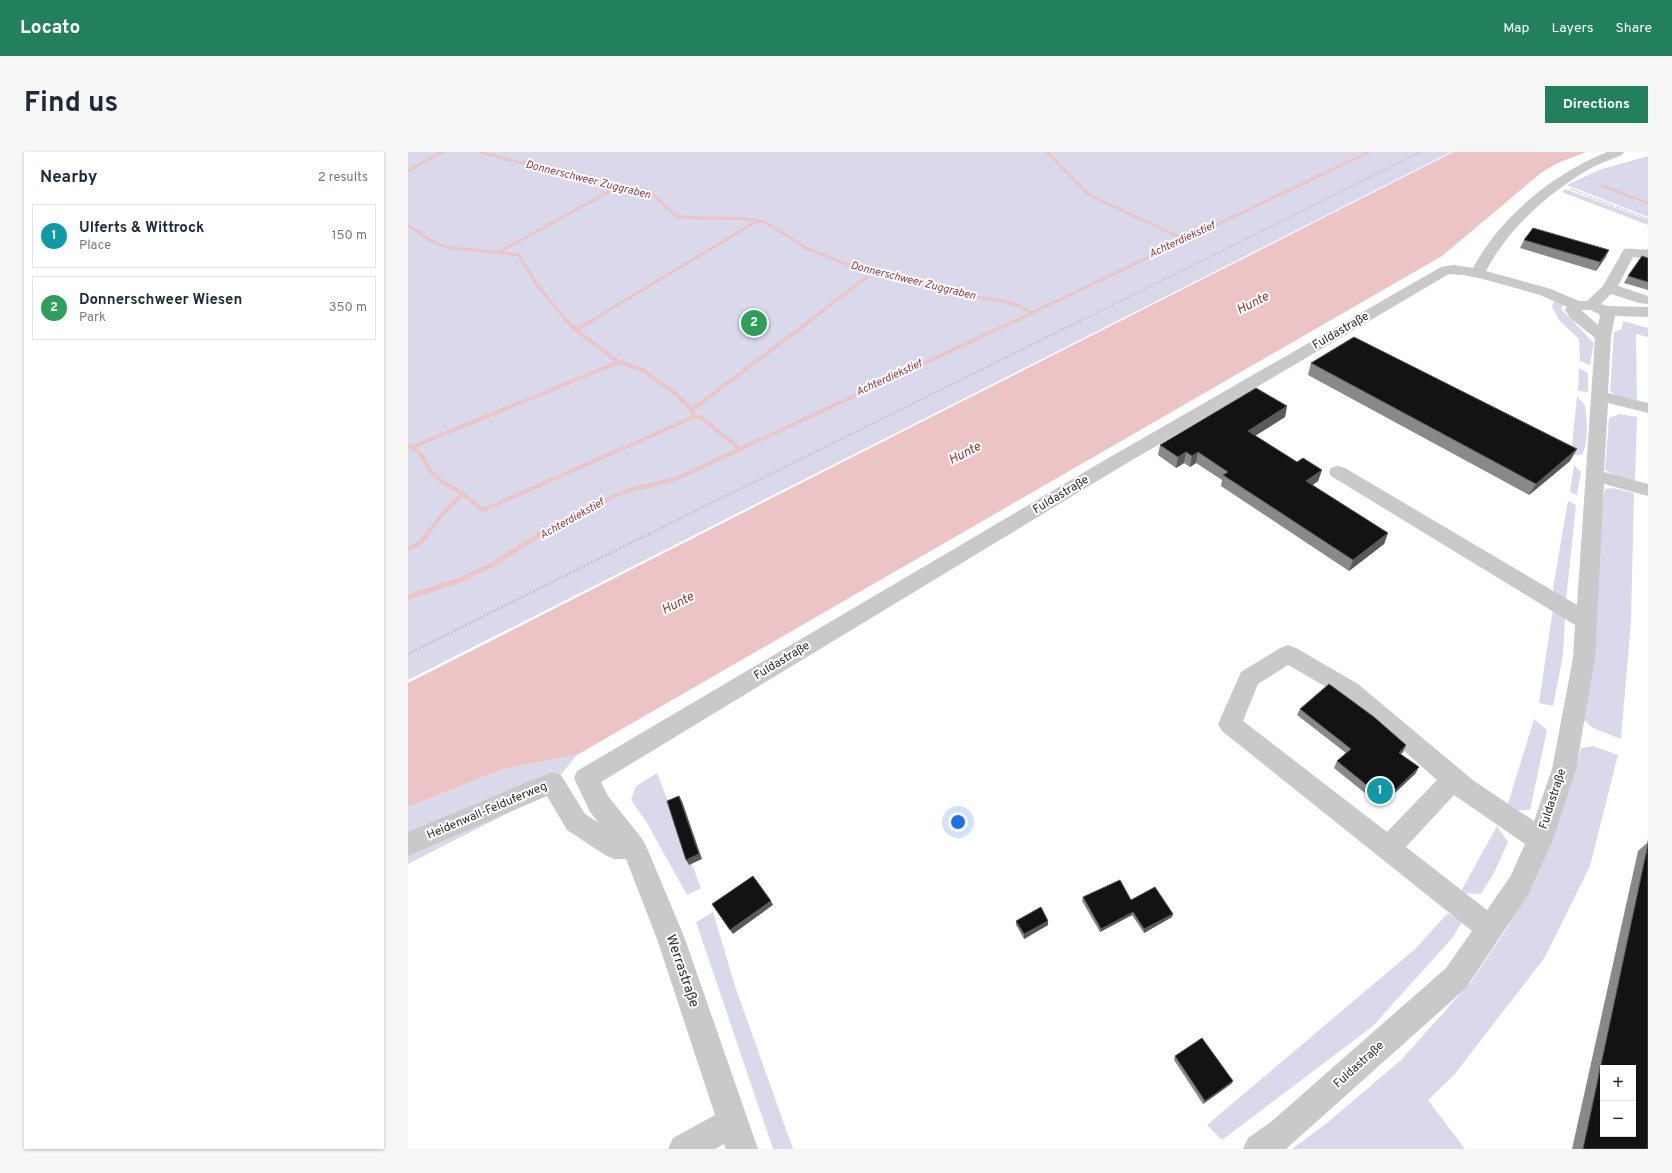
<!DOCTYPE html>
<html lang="en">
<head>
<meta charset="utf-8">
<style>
  :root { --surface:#fff; --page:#f6f6f7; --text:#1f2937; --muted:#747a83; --line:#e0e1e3; --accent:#23805c }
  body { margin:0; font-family:Overpass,sans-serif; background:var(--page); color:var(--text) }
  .controls { position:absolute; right:12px; bottom:12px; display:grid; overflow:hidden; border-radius:0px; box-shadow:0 1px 3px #0004 }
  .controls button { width:36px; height:36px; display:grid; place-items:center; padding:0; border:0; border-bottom:1px solid var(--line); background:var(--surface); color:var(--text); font:20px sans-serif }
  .you { position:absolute; left:550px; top:670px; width:14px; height:14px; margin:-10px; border:3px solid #fff; border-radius:50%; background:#1a73e8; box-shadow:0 0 0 6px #1a73e833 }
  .badge { display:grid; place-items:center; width:26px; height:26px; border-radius:50%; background:var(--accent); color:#fff; font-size:13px; font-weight:700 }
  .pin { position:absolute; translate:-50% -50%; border:2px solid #fff; box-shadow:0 1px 4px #0006 }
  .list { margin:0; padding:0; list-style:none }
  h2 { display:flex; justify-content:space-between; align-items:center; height:52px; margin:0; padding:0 16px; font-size:17px }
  h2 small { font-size:13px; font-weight:400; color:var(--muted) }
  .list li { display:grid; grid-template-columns:26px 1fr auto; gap:12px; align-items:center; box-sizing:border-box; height:64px; margin:0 8px 8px; padding:0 8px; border:1px solid var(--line); border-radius:0px }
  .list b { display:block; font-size:15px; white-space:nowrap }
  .list p { margin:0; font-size:13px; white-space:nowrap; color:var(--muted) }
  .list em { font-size:13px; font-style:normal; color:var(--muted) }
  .map { position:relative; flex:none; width:1240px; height:997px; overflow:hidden; border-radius:0px }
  header { display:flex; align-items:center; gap:24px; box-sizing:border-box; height:56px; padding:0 20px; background:var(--accent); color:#fff }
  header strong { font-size:19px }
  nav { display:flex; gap:22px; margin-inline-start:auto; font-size:14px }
  .intro { display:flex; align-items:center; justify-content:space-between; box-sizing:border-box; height:96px; padding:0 24px }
  h1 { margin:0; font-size:28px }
  .button { padding:10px 18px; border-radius:0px; background:var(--accent); color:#fff; font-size:14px; font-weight:700 }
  main { display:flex; gap:24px; padding:0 24px }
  aside { flex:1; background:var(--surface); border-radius:0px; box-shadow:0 1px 3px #0004 }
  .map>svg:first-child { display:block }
  .green { fill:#dad9eb }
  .water { fill:#ecc4c5 }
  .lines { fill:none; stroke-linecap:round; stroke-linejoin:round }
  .stream-far2 { stroke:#ecc4c5; stroke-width:3 }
  .stream-far1 { stroke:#ecc4c5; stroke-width:4 }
  .stream { stroke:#ecc4c5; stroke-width:5 }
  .path-far2 { stroke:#c3c3c3; stroke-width:1.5; stroke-dasharray:1.5 1.5; stroke-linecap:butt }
  .path-far1 { stroke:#c3c3c3; stroke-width:2; stroke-dasharray:1.5 1.5; stroke-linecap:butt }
  .path { stroke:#c3c3c3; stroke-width:2.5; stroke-dasharray:2 2; stroke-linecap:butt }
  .minor { fill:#c9c9c9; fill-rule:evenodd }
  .wall { fill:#898989 }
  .shaded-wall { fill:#5a5a5a }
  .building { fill:#131313; stroke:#5a5a5a; fill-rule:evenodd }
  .labels { text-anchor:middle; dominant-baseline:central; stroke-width:4; stroke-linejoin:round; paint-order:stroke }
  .far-water-label { font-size:11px; font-style:italic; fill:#90393c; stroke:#fff }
  .street-label { font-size:12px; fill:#2c2c2c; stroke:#fff }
  .water-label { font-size:13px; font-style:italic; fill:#90393c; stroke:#fff }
  .near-street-label { font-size:14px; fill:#2c2c2c; stroke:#fff }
</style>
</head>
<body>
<header>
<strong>Locato</strong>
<nav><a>Map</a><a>Layers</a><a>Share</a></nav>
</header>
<div class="intro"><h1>Find us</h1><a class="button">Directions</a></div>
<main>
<aside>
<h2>Nearby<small>2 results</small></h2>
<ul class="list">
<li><span class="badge" style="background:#0f9aa8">1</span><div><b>Ulferts &amp; Wittrock</b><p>Place</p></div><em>150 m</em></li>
<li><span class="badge" style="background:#2e9e5b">2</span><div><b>Donnerschweer Wiesen</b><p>Park</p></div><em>350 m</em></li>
</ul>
</aside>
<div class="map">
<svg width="1240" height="997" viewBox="0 0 1240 997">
  <rect width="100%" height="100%" fill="#fff"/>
  <!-- green -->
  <g class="green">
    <polygon points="0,0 1043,0 0,528"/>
    <polygon points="1240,4 1240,65 1159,33 1191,18"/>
    <polygon points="1157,37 1240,68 1240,73 1154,40"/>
    <polygon points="1147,146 1155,153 1153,157 1186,191 1182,213 1172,209 1171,187 1151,168 1144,155"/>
    <polygon points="1215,169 1240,176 1240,185 1228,182 1229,251 1213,247 1202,239 1206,180 1214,177"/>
    <polygon points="1171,216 1180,221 1180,240 1170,239"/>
    <path d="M1169 245 1177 253C1179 270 1181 288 1174 303H1165L1164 292Z"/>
    <polygon points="1212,262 1229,265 1227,330 1211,326 1197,318 1201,266"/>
    <polygon points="1166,313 1173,320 1169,343 1162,340"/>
    <polygon points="1205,336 1226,341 1223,469 1213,587 1185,576 1176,568 1195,347 1197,337"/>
    <polygon points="1160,349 1168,353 1158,448 1147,444 1145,436"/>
    <polygon points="1145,457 1157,466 1155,503 1145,554 1131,551"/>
    <polygon points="1126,567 1139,578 1122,658 1098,658"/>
    <polygon points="1185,594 1210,603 1182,714 1137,805 1046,923 1020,948 1057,997 884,997 919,971 993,908 1063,830 1099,776 1131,719 1154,659 1173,596"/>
    <polygon points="169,603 137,642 0,712 0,655 95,617"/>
    <polygon points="249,621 293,736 279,743 239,671 223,648 228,634"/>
    <polygon points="1089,674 1100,690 1086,721 1073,742 1052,741"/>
    <polygon points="305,760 328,837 385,997 365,997 288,770"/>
    <polygon points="1040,761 1054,770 1045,785 965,874 814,988 799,973 1007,797"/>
  </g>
  <!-- water -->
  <polygon class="water" points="1045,0 1178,0 1150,11 1134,20 1034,104 169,603 95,617 0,655 0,531"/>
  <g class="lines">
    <!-- stream-far2 -->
    <g class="stream-far2">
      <polyline points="72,0 110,10 146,17 247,44 269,65 336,67 357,70 398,96 455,119 549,142 595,149 609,153 624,161"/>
      <polyline points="639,0 681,43 778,88"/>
      <polyline points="0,19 34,0"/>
      <polyline points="1195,34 1240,51"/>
      <polyline points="0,73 22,88 37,95 111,103 129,133 159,169"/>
      <polyline points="93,99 211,34"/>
      <polyline points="183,169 349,69"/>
      <polyline points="401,169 464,121"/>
      <polyline points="607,169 961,0"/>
    </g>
    <!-- stream-far1 -->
    <g class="stream-far1">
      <polyline points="158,168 168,178"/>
      <polyline points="185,168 168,178 209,209 235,218 269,243 284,258"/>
      <polyline points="286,265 284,258 403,168"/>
      <path d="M0 294C18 301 15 311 26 323 34 331 46 336 55 342L39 357 19 382"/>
      <polyline points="4,295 211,210"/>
      <polyline points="55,342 75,358 286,265 294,266 332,297"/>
      <polyline points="133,382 173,359 218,339 268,327 609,168"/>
    </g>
    <!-- stream -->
    <g class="stream">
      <polyline points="0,397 12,391 20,381"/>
      <polyline points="0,445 52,428 84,413 134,381"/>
    </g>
    <!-- path-far2 -->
    <g class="path-far2">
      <polyline points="1163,37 1240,67"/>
      <polyline points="672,169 1013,0"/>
    </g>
    <!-- path-far1 -->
    <polyline class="path-far1" points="241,382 674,168"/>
    <!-- path -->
    <polyline class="path" points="0,502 243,381"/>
    <!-- minor -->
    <path class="minor" d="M1199 0H1216L1214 3C1202 8 1189 12 1178 19 1138 43 1099 78 1078 119L1143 137 1171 149H1179L1195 134 1216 97C1224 95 1232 99 1240 97V107L1225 105 1210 134 1240 144V152L1231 151 1203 142 1193 152 1200 154 1240 155V165L1207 164 1203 185 1200 241 1240 251V261L1200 251 1196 320 1240 332V344L1196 332 1187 506 1168 617 1145 688 1120 743 1058 836 878 997H835L840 986 864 969 1038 816 1064 779 814 579 810 572 833 520 872 496 880 493 888 496 950 532 1066 629 1126 669 1144 617 1165 506 1167 473 923 324 921 320 923 316 930 314 937 316 1169 453 1187 186 1162 166 1157 158 1159 155 1132 143 1075 127 1055 123 1041 122 704 320 193 630 200 644 235 688 239 696 277 787 350 997H318L316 992 307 997H260L265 986 307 963 249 787 218 707H206L197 703 159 678 139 644 0 704V680L144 620 153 623 177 662 191 671 182 660 166 626 169 619 690 312 1033 115 1046 113 1065 116C1093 64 1145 22 1199 0ZM1173 158H1182L1191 162 1192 165 1190 173ZM880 513 934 544 1029 628 979 680 835 569 850 532ZM1046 643 1117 692 1102 725 1079 758 998 695Z"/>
  </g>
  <!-- wall -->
  <g class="wall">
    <polygon points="1116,88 1201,98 1197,106 1188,119 1112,96"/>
    <polygon points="1240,106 1240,138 1216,131 1220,124"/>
    <polygon points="903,211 1162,309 1121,343 900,223"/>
    <polygon points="879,254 877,265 847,284 889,310 914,318 910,329 904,334 980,381 976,392 941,419 813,334 814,328 788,311 782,315 776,311 768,316 750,303 752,293"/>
    <polygon points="892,557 995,600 992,602 1011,615 1007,622 973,654 926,616 929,609 938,601 889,563"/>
    <polygon points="1240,687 1240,997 1164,997 1230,699 1239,691"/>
    <polygon points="675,745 723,748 765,762 764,765 736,781 724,763 692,780 674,749"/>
    <polygon points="608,769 640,773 616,787 608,773"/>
    <polygon points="767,904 825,929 823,932 795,952 766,908"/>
  </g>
  <!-- shaded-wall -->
  <g class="shaded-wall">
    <polygon points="1201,98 1197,106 1188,119 1192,110"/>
    <polygon points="879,254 877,265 837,290 840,279"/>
    <polygon points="1169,297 1162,309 1121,343 1128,332"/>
    <polygon points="778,300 776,311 768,316 770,305"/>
    <polygon points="790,300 788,311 782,315 784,304"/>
    <polygon points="914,318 910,329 894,340 898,329"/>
    <polygon points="980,381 976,392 941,419 945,408"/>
    <polygon points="998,593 995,600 987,607 991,601"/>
    <polygon points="1011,615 1007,622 973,654 977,648"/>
    <polygon points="271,644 274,649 294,707 281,713 278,708"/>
    <polygon points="363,749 365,753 325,782 322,778"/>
    <polygon points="725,760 724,763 692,780 693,777"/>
    <polygon points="765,762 764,765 736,781 736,777"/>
    <polygon points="640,769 640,773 616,787 616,782"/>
    <polygon points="825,929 823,932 795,952 797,949"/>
  </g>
  <!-- building -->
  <g class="building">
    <polygon points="1125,76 1201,98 1192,110 1116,88"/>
    <polygon points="1234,104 1240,106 1240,130 1220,124"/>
    <polygon points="946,185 1169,297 1128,332 903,211"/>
    <polygon points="848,236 879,254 840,279 889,310 895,306 914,318 898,329 980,381 945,408 815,323 820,320 790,300 784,304 778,300 770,305 752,293"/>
    <polygon points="921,532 966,565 998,593 991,601 1011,615 977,648 929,609 943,597 892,557"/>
    <polygon points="271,644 291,702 278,708 259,649"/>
    <path d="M1240 692V997H1175ZM1195 916H1225V982H1195Z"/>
    <polygon points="345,724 363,749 322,778 304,752"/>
    <polygon points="712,728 723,748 747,735 765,762 736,777 725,760 693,777 675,745"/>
    <polygon points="633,755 640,769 616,782 608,769"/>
    <polygon points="794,886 825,929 797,949 767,904"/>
  </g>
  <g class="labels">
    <!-- far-water labels -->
    <g class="far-water-label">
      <text transform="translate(180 28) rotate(14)">Donnerschweer Zuggraben</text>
      <text transform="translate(774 88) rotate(-25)">Achterdiekstief</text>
      <text transform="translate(505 129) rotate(14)">Donnerschweer Zuggraben</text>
      <text transform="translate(481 226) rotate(-25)">Achterdiekstief</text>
      <text transform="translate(164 367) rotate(-29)">Achterdiekstief</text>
    </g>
    <!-- street labels -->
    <g class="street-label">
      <text transform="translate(933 179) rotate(-30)">Fuldastraße</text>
      <text transform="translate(653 343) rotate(-31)">Fuldastraße</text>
      <text transform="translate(374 509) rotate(-31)">Fuldastraße</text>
      <text transform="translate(1145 647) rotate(-72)">Fuldastraße</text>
      <text transform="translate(79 659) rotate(-23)">Heidenwall-Felduferweg</text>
      <text transform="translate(951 913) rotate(-42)">Fuldastraße</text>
    </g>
    <!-- water labels -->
    <g class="water-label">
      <text transform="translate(845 152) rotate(-27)">Hunte</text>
      <text transform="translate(557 302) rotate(-27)">Hunte</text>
      <text transform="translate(270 452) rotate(-27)">Hunte</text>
    </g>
    <!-- near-street labels -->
    <g class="near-street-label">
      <text transform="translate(274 819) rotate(71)">Werrastraße</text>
    </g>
  </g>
</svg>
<div class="controls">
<button>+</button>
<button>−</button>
</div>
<div class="you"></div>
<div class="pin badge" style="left:972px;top:639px;background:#0f9aa8">1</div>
<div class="pin badge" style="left:346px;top:171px;background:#2e9e5b">2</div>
</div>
</main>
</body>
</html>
